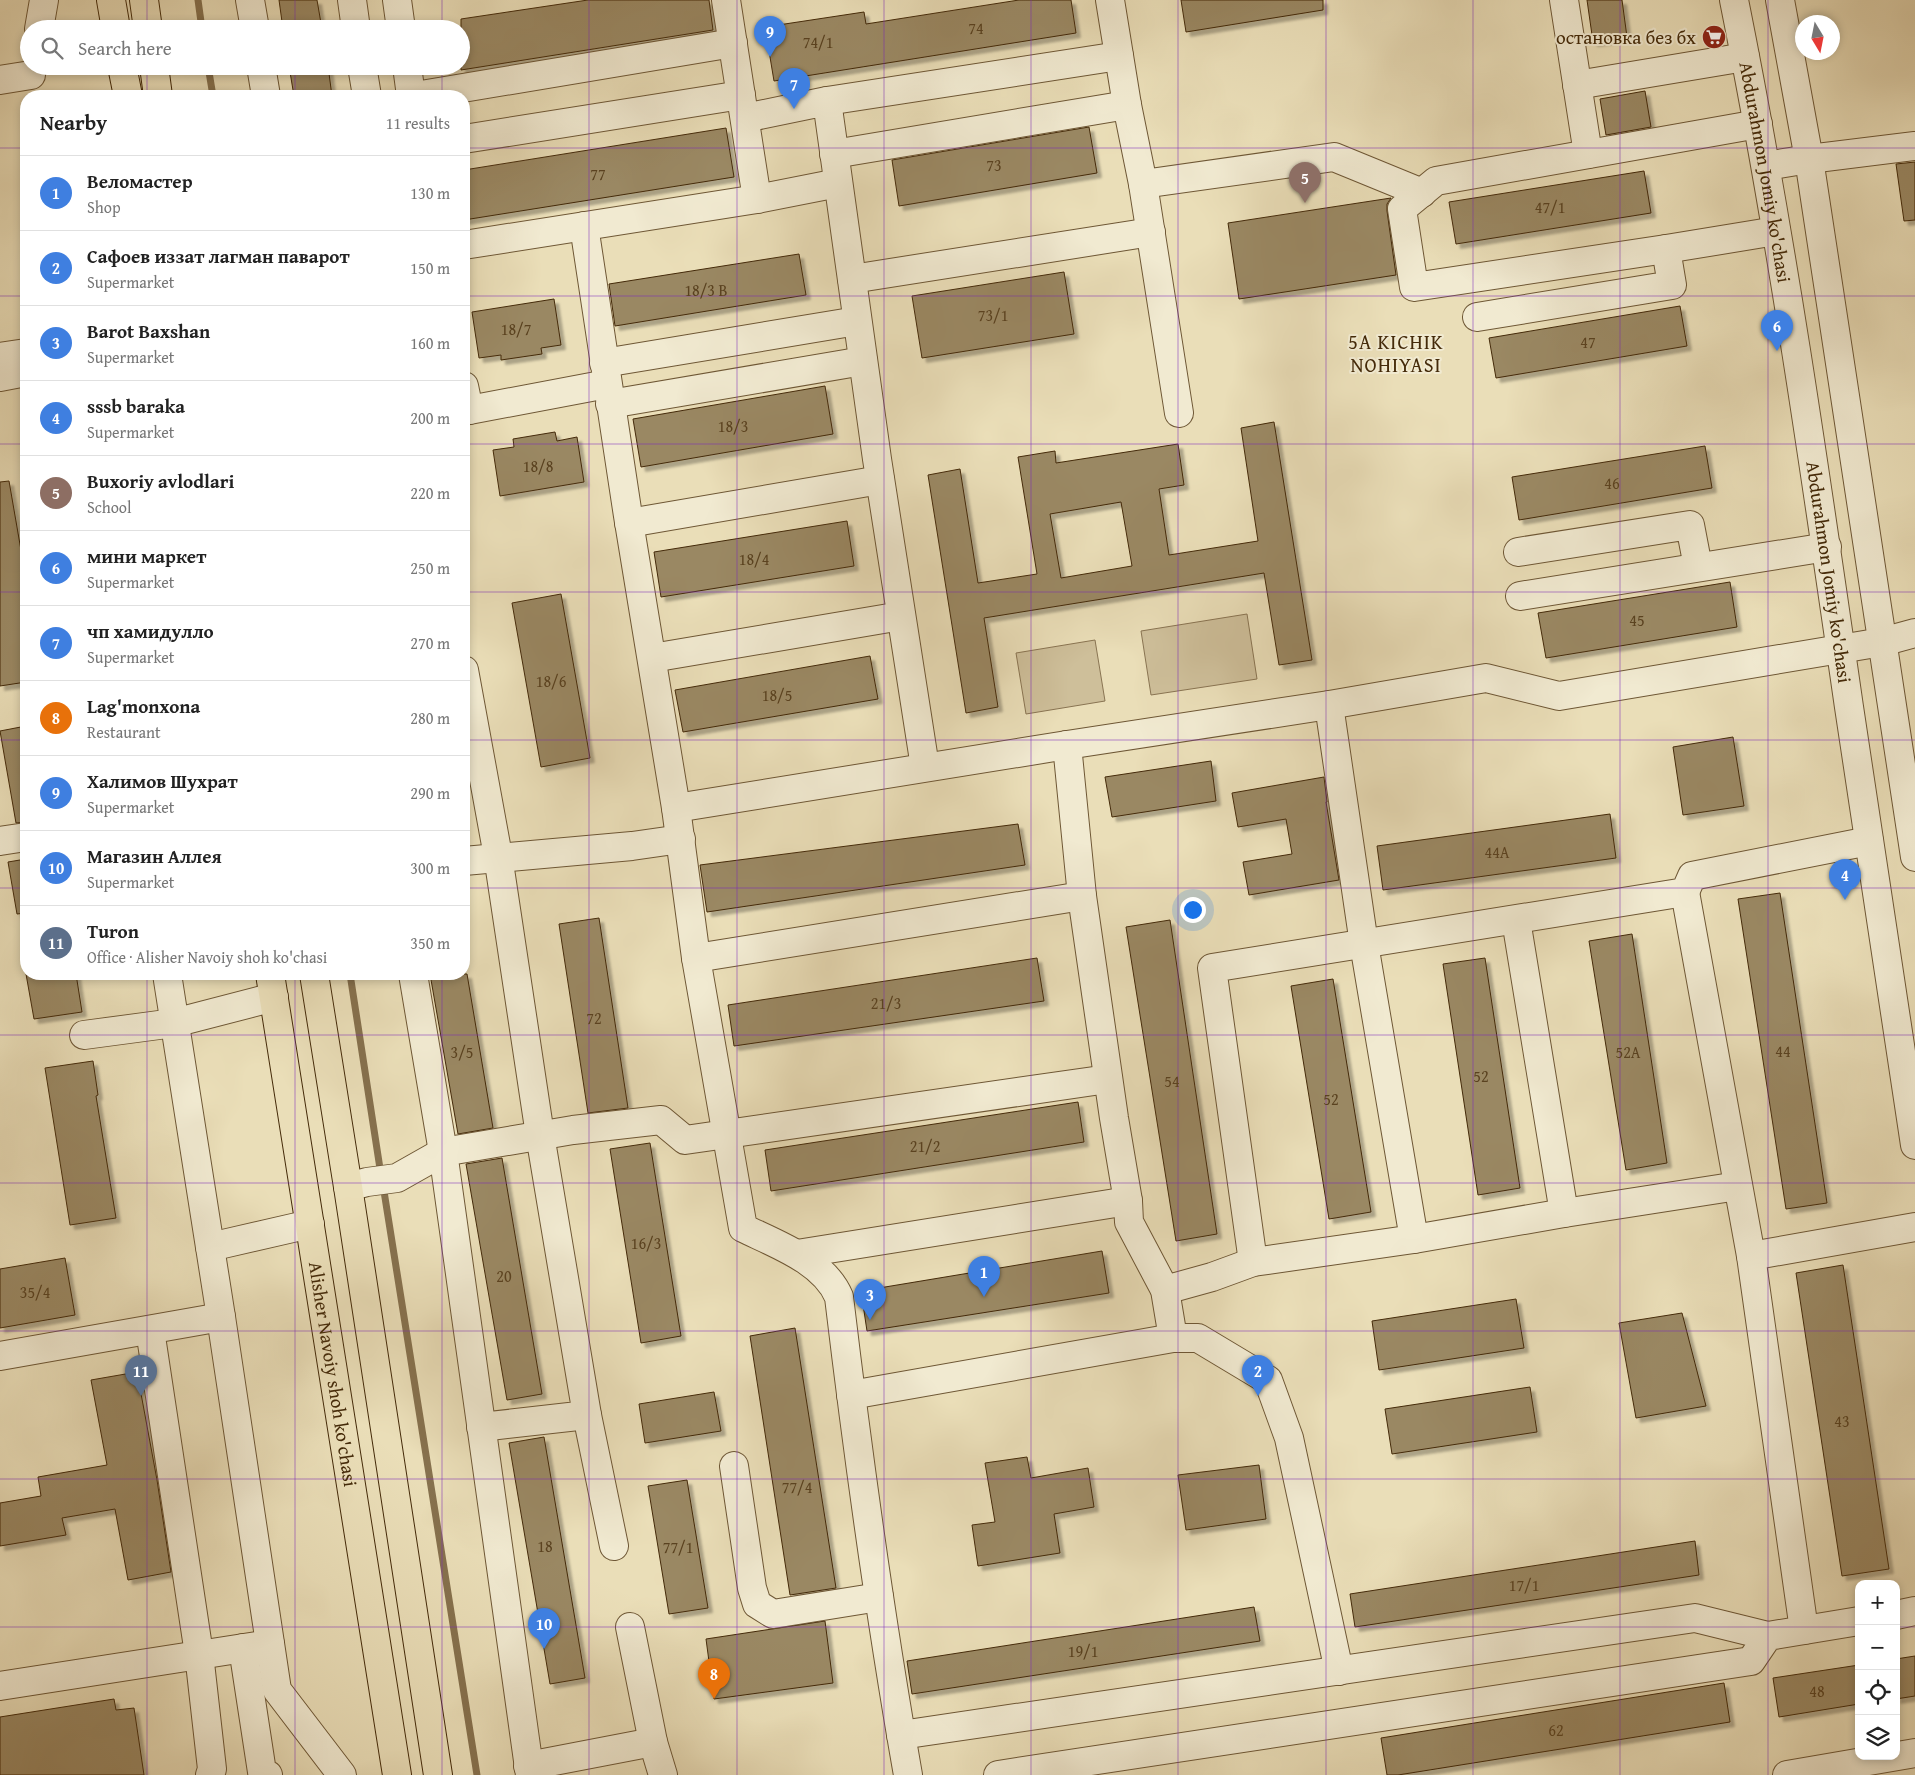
<!DOCTYPE html>
<html lang="en">
<head>
<meta charset="utf-8">
<style>
  :root { --surface:#fff; --page:#f2f2f2; --text:#222; --muted:#767676; --line:#e0e0e0; --accent:#7c3aed }
  body { margin:0; font-family:"Gentium Book Plus",serif; background:var(--page); color:var(--text) }
  .controls { position:absolute; right:15px; bottom:15px; display:grid; overflow:hidden; border-radius:10px; box-shadow:0 2px 8px #0003 }
  .controls button { width:45px; height:45px; display:grid; place-items:center; padding:0; border:0; border-bottom:1px solid var(--line); background:var(--surface); color:var(--text); font:25px sans-serif }
  .compass { position:absolute; left:1795px; top:15px; width:45px; height:45px; border-radius:50%; background:var(--surface); box-shadow:0 2px 8px #0003; rotate:170deg }
  .you { position:absolute; left:1192px; top:909px; width:18px; height:18px; margin:-12px; border:4px solid #fff; border-radius:50%; background:#1a73e8; box-shadow:0 0 0 8px #1a73e833 }
  .badge { display:grid; place-items:center; width:32px; height:32px; border-radius:50%; background:var(--accent); color:#fff; font-size:16px; font-weight:700 }
  .pin { position:absolute; translate:-50% -41px; filter:drop-shadow(0 1px 2px #0008) }
  .pin::after { content:''; position:absolute; top:26px; width:18px; height:15px; background:inherit; clip-path:polygon(0 0,100% 0,50% 100%) }
  .list { margin:0; padding:0; list-style:none }
  h2 { display:flex; justify-content:space-between; align-items:center; height:65px; margin:0; padding:0 20px; font-size:21px }
  h2 small { font-size:16px; font-weight:400; color:var(--muted) }
  .list li { display:grid; grid-template-columns:32px 1fr auto; gap:15px; align-items:center; box-sizing:border-box; height:75px; padding:0 20px; border-top:1px solid var(--line) }
  .list b { display:block; font-size:19px; white-space:nowrap }
  .list p { margin:0; font-size:16px; white-space:nowrap; color:var(--muted) }
  .list em { font-size:16px; font-style:normal; color:var(--muted) }
  .icon { flex:none; width:28px; height:28px; fill:none; stroke:currentColor; stroke-width:2; stroke-linecap:round; stroke-linejoin:round }
  .map { position:relative; flex:none; width:1915px; height:1775px; overflow:hidden }
  .search { position:absolute; background:var(--surface); box-shadow:0 2px 8px #0003; left:20px; top:20px; width:450px; height:55px; display:flex; align-items:center; gap:12px; box-sizing:border-box; padding:0 18px; border-radius:28px; color:var(--muted); font-size:19px }
  .panel { position:absolute; background:var(--surface); box-shadow:0 2px 8px #0003; left:20px; top:90px; width:450px; height:890px; border-radius:20px }
  .map>svg:first-child { display:block }
  .green { fill:#cebf9a; stroke:#897452 }
  .lines { fill:none; stroke-linecap:round; stroke-linejoin:round }
  .stream { stroke:#86714e; stroke-width:7 }
  .building { fill:#9a8864; stroke:#442a09; fill-rule:evenodd; filter:url(#shadow) }
  .minor-casing { stroke:#6e5735; stroke-width:30 }
  .major-casing { stroke:#442a09; stroke-width:30 }
  .minor { stroke:#f1ead1; stroke-width:28 }
  .major { stroke:#eadeb8; stroke-width:28 }
  .grid { fill:none; stroke:#7b2cbf; stroke-width:1; stroke-opacity:0.55 }
  .labels { text-anchor:middle; dominant-baseline:central; stroke-width:4; stroke-linejoin:round; paint-order:stroke }
  .number-label { font-size:16px; fill:#5a4220 }
  .poi-label { font-size:19px; fill:#442a09; stroke:#f1ead1; text-anchor:end }
  .street-label { font-size:19px; fill:#442a09; stroke:#f1ead1 }
  .neighbourhood-label { font-size:20px; letter-spacing:1px; fill:#442a09; stroke:#f1ead1 }
</style>
</head>
<body>
<div class="map">
<svg width="1915" height="1775" viewBox="0 0 1915 1775">
  <defs>
    <filter id="shadow"><feDropShadow dx="4.5" dy="4.5" stdDeviation="1" flood-color="#0004"/></filter>
  </defs>
  <rect width="100%" height="100%" fill="#eadeb8"/>
  <filter id="stains"><feTurbulence type="fractalNoise" baseFrequency=".004" numOctaves="4"/><feColorMatrix values="0 0 0 0 .2 0 0 0 0 .09 0 0 0 0 .02 0 0 0 .5 -.17"/></filter>
  <radialGradient id="worn" r=".72"><stop offset=".6" stop-color="#630" stop-opacity="0"/><stop offset="1" stop-color="#630" stop-opacity=".3"/></radialGradient>
  <!-- green -->
  <g class="green">
    <polygon points="1247,614 1257,679 1151,695 1141,631"/>
    <polygon points="1095,640 1105,701 1026,714 1016,653"/>
  </g>
  <g class="lines">
    <!-- stream -->
    <g class="stream">
      <polyline points="198,0 202,29"/>
      <polyline points="208,66 213,96"/>
      <polyline points="350,974 381,1175"/>
      <polyline points="383,1185 477,1775"/>
    </g>
  </g>
  <!-- building -->
  <g class="building">
    <polygon points="279,0 317,0 322,29 283,29"/>
    <polygon points="588,0 709,0 713,30 461,70 461,19"/>
    <polygon points="1019,0 1071,0 1076,33 774,81 765,27 864,12 866,24"/>
    <polygon points="1181,0 1323,0 1323,10 1186,32"/>
    <polygon points="1587,0 1622,0 1627,37 1593,42"/>
    <polygon points="289,66 328,66 332,96 294,96"/>
    <polygon points="1645,91 1651,127 1606,135 1600,99"/>
    <polygon points="1089,127 1097,173 899,206 892,160"/>
    <polygon points="726,128 734,177 464,220 464,170"/>
    <polygon points="1915,162 1915,220 1904,221 1896,164"/>
    <polygon points="1644,171 1651,213 1456,244 1449,202"/>
    <polygon points="1391,198 1387,204 1387,211 1396,275 1239,299 1228,223"/>
    <polygon points="799,254 806,295 615,326 609,284"/>
    <polygon points="1064,272 1074,334 922,358 912,296"/>
    <polygon points="554,299 561,345 541,348 542,354 501,360 501,355 479,358 472,312"/>
    <polygon points="1680,306 1687,346 1496,378 1489,338"/>
    <polygon points="825,386 833,434 641,467 633,419"/>
    <path d="M1274 422 1312 660 1279 665 1264 573 984 618 998 707 966 713 928 475 960 469 978 583 1037 574 1018 457 1055 451 1056 463 1178 444 1184 485 1159 489 1169 555 1258 541 1241 428ZM1121 502 1132 566 1061 578 1050 514Z"/>
    <polygon points="555,432 557,441 577,437 584,482 500,496 493,450 514,447 513,439"/>
    <polygon points="1705,446 1712,488 1519,520 1512,477"/>
    <polygon points="9,481 26,579 26,682 0,686 0,482"/>
    <polygon points="847,521 854,566 661,597 654,552"/>
    <polygon points="1730,582 1737,627 1546,658 1538,613"/>
    <polygon points="561,594 590,758 541,767 512,603"/>
    <polygon points="870,656 878,699 683,732 675,690"/>
    <polygon points="26,726 26,822 16,823 0,731"/>
    <polygon points="1733,737 1744,806 1683,815 1673,747"/>
    <polygon points="1211,761 1216,801 1112,817 1105,777"/>
    <polygon points="1324,777 1327,802 1326,802 1339,880 1249,895 1243,862 1292,854 1286,819 1238,827 1232,793"/>
    <polygon points="1610,814 1616,858 1383,890 1377,846"/>
    <polygon points="1018,824 1025,865 707,912 700,865"/>
    <polygon points="26,859 26,913 17,914 8,862"/>
    <polygon points="1780,893 1827,1203 1786,1209 1738,899"/>
    <polygon points="599,918 628,1108 588,1113 559,924"/>
    <polygon points="1170,920 1217,1234 1176,1241 1126,927"/>
    <polygon points="1632,934 1667,1163 1626,1170 1589,941"/>
    <polygon points="1037,958 1044,1001 734,1046 728,1005"/>
    <polygon points="1485,958 1520,1188 1478,1195 1443,964"/>
    <polygon points="26,974 76,974 82,1012 34,1019"/>
    <polygon points="430,974 467,974 493,1128 458,1134"/>
    <polygon points="1333,979 1371,1212 1329,1219 1291,986"/>
    <polygon points="93,1061 98,1095 96,1096 116,1218 70,1225 45,1068"/>
    <polygon points="1078,1102 1084,1142 771,1191 765,1150"/>
    <polygon points="650,1143 681,1336 641,1343 610,1149"/>
    <polygon points="502,1158 542,1394 507,1400 466,1164"/>
    <polygon points="1102,1251 1109,1293 867,1331 861,1291"/>
    <polygon points="65,1258 75,1315 0,1328 0,1269"/>
    <polygon points="1843,1265 1889,1569 1842,1576 1796,1273"/>
    <polygon points="1516,1299 1524,1348 1379,1370 1372,1321"/>
    <polygon points="1682,1313 1706,1406 1636,1418 1619,1323"/>
    <polygon points="795,1328 836,1588 790,1595 750,1336"/>
    <polygon points="137,1372 157,1480 171,1572 128,1580 115,1509 62,1518 66,1535 0,1546 0,1503 41,1496 38,1477 107,1465 91,1380"/>
    <polygon points="1530,1387 1537,1432 1392,1454 1385,1409"/>
    <polygon points="714,1392 721,1431 645,1443 639,1404"/>
    <polygon points="544,1437 585,1678 550,1684 509,1443"/>
    <polygon points="1027,1457 1031,1478 1088,1468 1094,1507 1054,1514 1060,1553 978,1566 972,1525 995,1522 985,1463"/>
    <polygon points="1259,1465 1266,1519 1186,1530 1178,1475"/>
    <polygon points="687,1480 708,1608 669,1614 648,1486"/>
    <polygon points="1695,1541 1699,1575 1355,1627 1350,1594"/>
    <polygon points="1254,1607 1260,1641 912,1694 907,1661"/>
    <polygon points="825,1621 833,1683 714,1699 706,1639"/>
    <polygon points="1915,1656 1915,1696 1896,1699 1896,1659"/>
    <polygon points="1859,1665 1859,1704 1779,1717 1773,1678"/>
    <polygon points="1724,1683 1730,1722 1398,1775 1387,1775 1381,1738"/>
    <polygon points="114,1699 116,1710 134,1708 144,1775 0,1775 0,1717"/>
  </g>
  <g class="lines">
    <!-- minor casing -->
    <g class="minor-casing">
      <g id="minor">
        <polyline points="250,0 255,29"/>
        <polyline points="352,0 356,29"/>
        <polyline points="397,0 401,29"/>
        <polyline points="726,0 757,199"/>
        <polyline points="1110,0 1127,105 1143,184 1179,413"/>
        <polyline points="1564,0 1588,154"/>
        <path id="s1" d="M1734 0C1781 234 1815 471 1849 707 1871 853 1893 999 1915 1145"/>
        <polyline points="1780,0 1809,159 1915,857"/>
        <polyline points="39,29 44,0"/>
        <polyline points="261,66 266,96"/>
        <polyline points="362,66 367,96"/>
        <polyline points="407,66 411,96"/>
        <polyline points="0,80 31,75"/>
        <polyline points="1577,85 1745,57"/>
        <polyline points="415,96 733,43"/>
        <polyline points="827,101 1119,56"/>
        <polyline points="745,118 827,101 877,459 925,767"/>
        <polyline points="1758,124 1436,181 1402,209 1414,287 1666,249 1776,231"/>
        <polyline points="464,139 741,95"/>
        <polyline points="834,154 1127,105"/>
        <polyline points="1766,166 1809,159 1915,146"/>
        <polyline points="1143,184 1334,157 1422,193"/>
        <path d="M584 226 628 516 676 808 696 958 743 1228C776 1244 824 1261 839 1297 858 1456 880 1616 908 1775"/>
        <polyline points="464,245 757,199 838,183"/>
        <polyline points="852,279 1151,232"/>
        <polyline points="1477,317 1672,285 1666,249"/>
        <polyline points="0,357 26,353"/>
        <polyline points="604,363 857,321"/>
        <polyline points="0,377 26,372"/>
        <polyline points="464,386 469,410"/>
        <polyline points="610,404 863,361"/>
        <polyline points="464,411 607,384"/>
        <polyline points="629,523 880,480"/>
        <polyline points="1518,552 1690,525 1698,567"/>
        <polyline points="1520,596 1827,547"/>
        <polyline points="652,658 901,616"/>
        <polyline points="464,670 498,856 540,1135 587,1415 481,1427"/>
        <polyline points="1329,705 1364,944 1414,1239"/>
        <polyline points="1067,745 1082,896 1114,1118 1128,1201 1129,1222 1165,1290 1173,1338"/>
        <polyline points="676,808 1067,745 1329,705 1486,678 1559,696 1882,642 1915,633"/>
        <polyline points="0,841 26,837"/>
        <polyline points="464,861 632,846 681,839"/>
        <polyline points="1685,892 1751,1256 1804,1630"/>
        <polyline points="1516,920 1564,1213"/>
        <polyline points="696,958 1082,896"/>
        <polyline points="167,974 221,1317 277,1690 342,1775"/>
        <polyline points="413,974 443,1152 530,1775"/>
        <polyline points="84,1035 174,1023 274,997"/>
        <polyline points="348,1187 367,1182 397,1178 443,1152 573,1130 661,1120 685,1140 1108,1079"/>
        <polyline points="210,1247 310,1224"/>
        <polyline points="797,1254 1128,1201"/>
        <polyline points="1751,1256 1915,1227"/>
        <polyline points="1253,1262 1212,968 1685,892 1692,876 1869,841"/>
        <polyline points="1165,1290 1212,1277 1253,1262 1414,1239 1564,1213 1738,1186"/>
        <polyline points="150,1330 199,1654 212,1769 210,1775"/>
        <polyline points="0,1356 221,1317"/>
        <polyline points="851,1395 1173,1338 1198,1338 1268,1380 1289,1438 1339,1671"/>
        <polyline points="587,1415 614,1546"/>
        <polyline points="734,1466 752,1588 757,1604 773,1614 879,1597"/>
        <polyline points="1896,1615 1915,1611"/>
        <polyline points="630,1627 653,1742 663,1775"/>
        <polyline points="243,1648 262,1772 268,1775"/>
        <polyline points="0,1686 270,1644"/>
        <polyline points="901,1735 1695,1618 1768,1636"/>
        <polyline points="528,1766 653,1742"/>
        <polyline points="998,1775 1751,1661 1768,1636 1859,1621"/>
        <polyline points="1787,1775 1915,1753"/>
      </g>
    </g>
    <!-- major casing -->
    <g class="major-casing">
      <g id="major">
        <polyline points="111,0 116,29"/>
        <polyline points="144,0 148,29"/>
        <polyline points="122,66 128,96"/>
        <polyline points="154,66 158,96"/>
        <path id="s2" d="M270 974 397 1775"/>
        <polyline points="314,974 348,1187 438,1775"/>
      </g>
    </g>
    <!-- minor -->
    <use href="#minor" class="minor"/>
    <!-- major -->
    <use href="#major" class="major"/>
  </g>
  <!-- grid -->
  <path class="grid" d="M147 0V29M295 0V29M442 0V29M589 0V1775M737 0V1775M884 0V1775M1031 0V1775M1178 0V1775M1326 0V1775M1473 0V1775M1620 0V1775M1768 0V1775M147 66V96M295 66V96M442 66V96M0 148H26M464 148H1915M0 296H26M464 296H1915M0 444H26M464 444H1915M0 592H26M464 592H1915M0 740H26M464 740H1915M0 888H26M464 888H1915M147 974V1775M295 974V1775M442 974V1775M0 1035H1915M0 1183H1915M0 1331H1915M0 1479H1915M0 1627H1859M1896 1627H1915"/>
  <!-- icons -->
  <defs>
    <g id="supermarket-disc" transform="scale(1.25)"><circle r="9.5" fill="#8f2418" stroke="#f1ead1"/><path d="M-6-5.5h2.5l.6 2H6L4.5 2H-2.5L-4.4-4H-6ZM-1.5 3.2a1.3 1.3 0 1 0 .1 0ZM3 3.2a1.3 1.3 0 1 0 .1 0Z" fill="#fff"/></g>
  </defs>
  <g fill-rule="evenodd">
    <use href="#supermarket-disc" x="1714" y="37"/>
  </g>
  <g class="labels">
    <!-- number labels -->
    <g class="number-label">
      <text x="976" y="28">74</text>
      <text x="818" y="42">74/1</text>
      <text x="994" y="165">73</text>
      <text x="598" y="174">77</text>
      <text x="1550" y="207">47/1</text>
      <text x="706" y="290">18/3 B</text>
      <text x="993" y="315">73/1</text>
      <text x="516" y="329">18/7</text>
      <text x="1588" y="342">47</text>
      <text x="733" y="426">18/3</text>
      <text x="538" y="466">18/8</text>
      <text x="1612" y="483">46</text>
      <text x="754" y="559">18/4</text>
      <text x="1637" y="620">45</text>
      <text x="551" y="681">18/6</text>
      <text x="777" y="695">18/5</text>
      <text x="1497" y="852">44A</text>
      <text x="886" y="1003">21/3</text>
      <text x="594" y="1018">72</text>
      <text x="1783" y="1051">44</text>
      <text x="462" y="1052">3/5</text>
      <text x="1628" y="1052">52A</text>
      <text x="1481" y="1076">52</text>
      <text x="1172" y="1081">54</text>
      <text x="1331" y="1099">52</text>
      <text x="925" y="1146">21/2</text>
      <text x="646" y="1243">16/3</text>
      <text x="504" y="1276">20</text>
      <text x="35" y="1292">35/4</text>
      <text x="1842" y="1421">43</text>
      <text x="797" y="1487">77/4</text>
      <text x="545" y="1546">18</text>
      <text x="678" y="1547">77/1</text>
      <text x="1524" y="1585">17/1</text>
      <text x="1083" y="1651">19/1</text>
      <text x="1817" y="1691">48</text>
      <text x="1556" y="1730">62</text>
    </g>
    <!-- poi labels -->
    <g class="poi-label">
      <text x="1696" y="37">остановка без бх</text>
    </g>
    <!-- street labels -->
    <g class="street-label">
      <text stroke="none"><textPath href="#s1" startOffset="175">Abdurahmon Jomiy ko'chasi</textPath></text>
      <text stroke="none"><textPath href="#s1" startOffset="580">Abdurahmon Jomiy ko'chasi</textPath></text>
      <text stroke="none"><textPath href="#s2" startOffset="405">Alisher Navoiy shoh ko'chasi</textPath></text>
    </g>
    <!-- neighbourhood labels -->
    <g class="neighbourhood-label">
      <text x="1396" y="341">5A KICHIK<tspan x="1396" dy="23">NOHIYASI</tspan></text>
    </g>
  </g>
  <rect width="100%" height="100%" filter="url(#stains)"/>
  <rect width="100%" height="100%" fill="url(#worn)"/>
</svg>
<div class="controls">
<button>+</button>
<button>−</button>
<button><svg class="icon" aria-label="locate" viewBox="0 0 24 24"><circle cx="12" cy="12" r="6"/><path d="M12 2v4M12 18v4M2 12h4M18 12h4"/></svg></button>
<button><svg class="icon" aria-label="layers" viewBox="0 0 24 24"><path d="M12 4l9 5-9 5-9-5zM3 14l9 5 9-5"/></svg></button>
</div>
<svg class="compass" viewBox="-18 -18 36 36"><path d="M0-13l5 13h-10z" fill="#e53935"/><path d="M0 13l5-13h-10z" fill="#767676"/></svg>
<div class="you"></div>
<div class="pin badge" style="left:984px;top:1297px;background:#3f7fe0">1</div>
<div class="pin badge" style="left:1258px;top:1396px;background:#3f7fe0">2</div>
<div class="pin badge" style="left:870px;top:1320px;background:#3f7fe0">3</div>
<div class="pin badge" style="left:1845px;top:900px;background:#3f7fe0">4</div>
<div class="pin badge" style="left:1305px;top:203px;background:#8d6e63">5</div>
<div class="pin badge" style="left:1777px;top:351px;background:#3f7fe0">6</div>
<div class="pin badge" style="left:794px;top:109px;background:#3f7fe0">7</div>
<div class="pin badge" style="left:714px;top:1699px;background:#e8710a">8</div>
<div class="pin badge" style="left:770px;top:57px;background:#3f7fe0">9</div>
<div class="pin badge" style="left:544px;top:1649px;background:#3f7fe0">10</div>
<div class="pin badge" style="left:141px;top:1396px;background:#5c6f8a">11</div>
<div class="search"><svg class="icon" aria-label="search" viewBox="0 0 24 24"><circle cx="10" cy="10" r="6"/><path d="M15 15l6 6"/></svg>Search here</div>
<section class="panel">
<h2>Nearby<small>11 results</small></h2>
<ul class="list">
<li><span class="badge" style="background:#3f7fe0">1</span><div><b>Веломастер</b><p>Shop</p></div><em>130 m</em></li>
<li><span class="badge" style="background:#3f7fe0">2</span><div><b>Сафоев иззат лагман паварот</b><p>Supermarket</p></div><em>150 m</em></li>
<li><span class="badge" style="background:#3f7fe0">3</span><div><b>Barot Baxshan</b><p>Supermarket</p></div><em>160 m</em></li>
<li><span class="badge" style="background:#3f7fe0">4</span><div><b>sssb baraka</b><p>Supermarket</p></div><em>200 m</em></li>
<li><span class="badge" style="background:#8d6e63">5</span><div><b>Buxoriy avlodlari</b><p>School</p></div><em>220 m</em></li>
<li><span class="badge" style="background:#3f7fe0">6</span><div><b>мини маркет</b><p>Supermarket</p></div><em>250 m</em></li>
<li><span class="badge" style="background:#3f7fe0">7</span><div><b>чп хамидулло</b><p>Supermarket</p></div><em>270 m</em></li>
<li><span class="badge" style="background:#e8710a">8</span><div><b>Lag'monxona</b><p>Restaurant</p></div><em>280 m</em></li>
<li><span class="badge" style="background:#3f7fe0">9</span><div><b>Халимов Шухрат</b><p>Supermarket</p></div><em>290 m</em></li>
<li><span class="badge" style="background:#3f7fe0">10</span><div><b>Магазин Аллея</b><p>Supermarket</p></div><em>300 m</em></li>
<li><span class="badge" style="background:#5c6f8a">11</span><div><b>Turon</b><p>Office · Alisher Navoiy shoh ko'chasi</p></div><em>350 m</em></li>
</ul>
</section>
</div>
</body>
</html>
